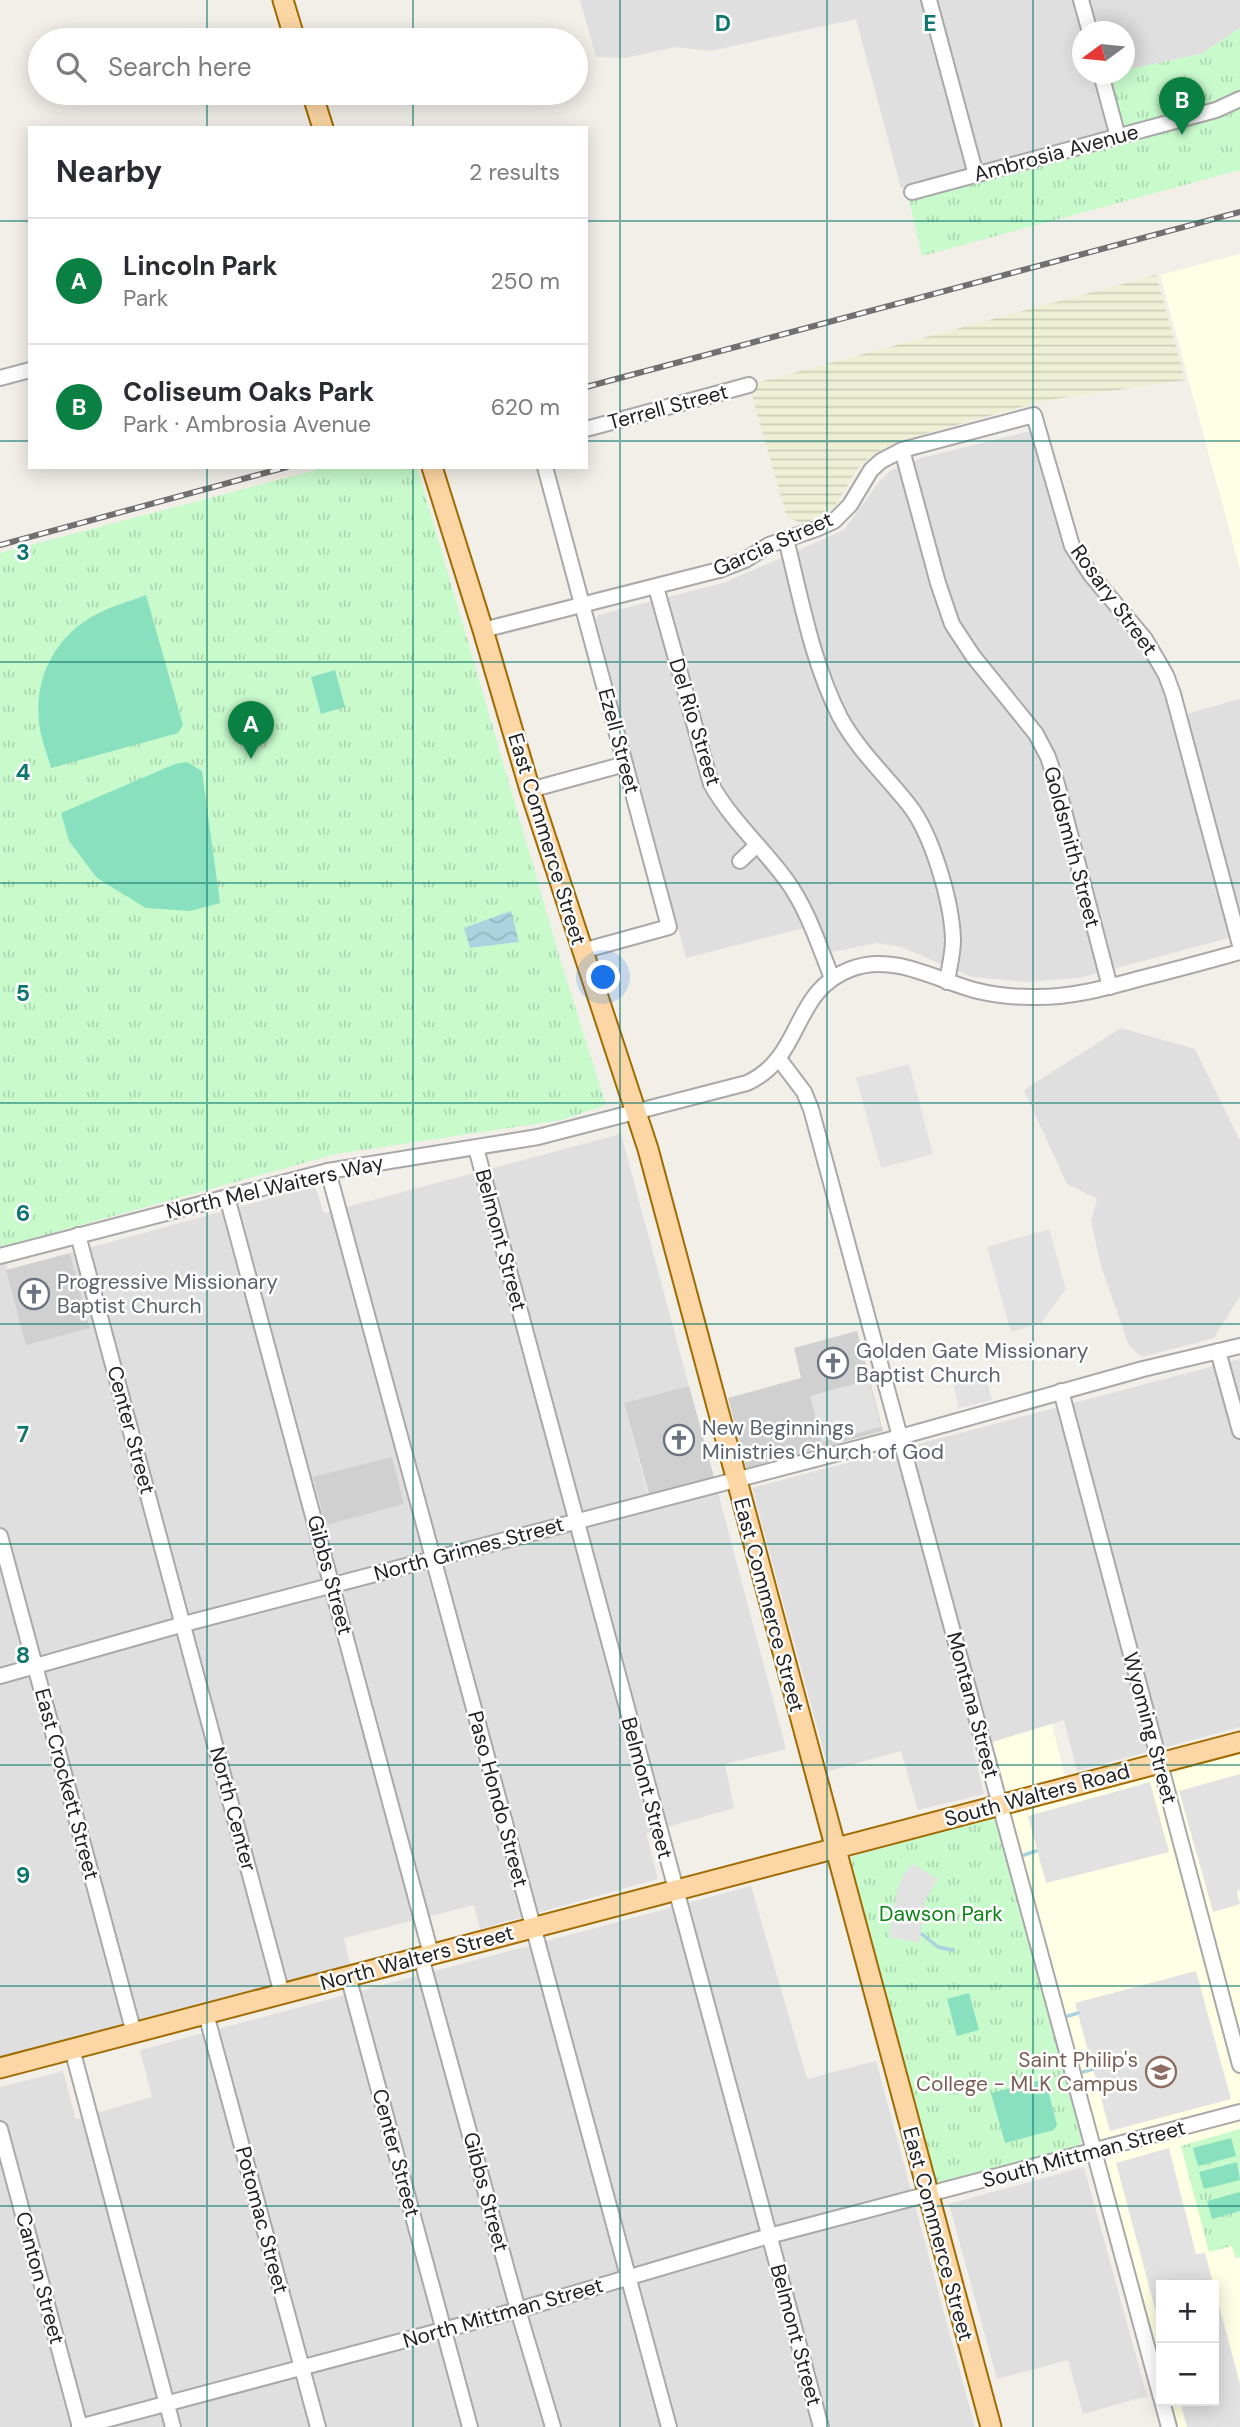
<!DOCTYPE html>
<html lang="en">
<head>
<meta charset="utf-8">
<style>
  :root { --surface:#fff; --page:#f2f2f3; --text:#2b2b33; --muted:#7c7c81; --line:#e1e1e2; --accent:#0b8043 }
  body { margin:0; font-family:"DM Sans",sans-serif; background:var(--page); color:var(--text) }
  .controls { position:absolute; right:21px; bottom:21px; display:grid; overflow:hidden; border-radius:0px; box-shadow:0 4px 18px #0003 }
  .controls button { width:63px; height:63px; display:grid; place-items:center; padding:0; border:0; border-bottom:2px solid var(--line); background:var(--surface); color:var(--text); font:35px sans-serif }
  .compass { position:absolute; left:1072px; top:21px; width:63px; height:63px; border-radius:50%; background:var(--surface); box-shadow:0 4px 18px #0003; rotate:255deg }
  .you { position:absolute; left:604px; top:978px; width:24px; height:24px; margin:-18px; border:5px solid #fff; border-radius:50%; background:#1a73e8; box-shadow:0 0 0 10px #1a73e833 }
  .badge { display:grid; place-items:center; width:46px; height:46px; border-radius:50%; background:var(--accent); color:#fff; font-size:23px; font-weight:700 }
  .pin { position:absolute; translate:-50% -58px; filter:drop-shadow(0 2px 4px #0008) }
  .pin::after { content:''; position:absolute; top:37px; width:24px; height:21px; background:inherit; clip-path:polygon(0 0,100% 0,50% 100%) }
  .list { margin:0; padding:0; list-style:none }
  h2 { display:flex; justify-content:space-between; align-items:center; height:91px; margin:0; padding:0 28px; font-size:30px }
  h2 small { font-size:23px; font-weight:400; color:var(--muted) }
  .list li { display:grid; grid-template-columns:46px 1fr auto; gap:21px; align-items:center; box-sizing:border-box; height:126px; padding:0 28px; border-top:2px solid var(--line) }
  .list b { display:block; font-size:26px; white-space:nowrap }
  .list p { margin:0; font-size:23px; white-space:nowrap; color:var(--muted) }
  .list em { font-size:23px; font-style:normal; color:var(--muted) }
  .icon { flex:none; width:38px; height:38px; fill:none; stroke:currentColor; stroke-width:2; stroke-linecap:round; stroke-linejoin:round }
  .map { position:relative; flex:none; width:1240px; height:2427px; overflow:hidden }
  .search { position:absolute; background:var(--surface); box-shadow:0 4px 18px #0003; left:28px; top:28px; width:560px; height:77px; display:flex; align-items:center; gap:18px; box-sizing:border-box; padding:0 24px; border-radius:38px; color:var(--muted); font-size:26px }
  .panel { position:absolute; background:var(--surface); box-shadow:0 4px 18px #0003; left:28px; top:126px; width:560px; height:343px; border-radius:0px }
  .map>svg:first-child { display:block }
  .residential { fill:#e0dfdf }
  .education { fill:#ffffe5 }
  .religious { fill:#d0d0d0 }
  .farmland { fill:url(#farmland-rules) }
  .park { fill:url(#park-tufts) }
  .pitch { fill:#88e0be }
  .parking { fill:#e2e2e2 }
  .water { fill:url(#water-waves) }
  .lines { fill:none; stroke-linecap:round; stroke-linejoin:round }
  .stream { stroke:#aad3df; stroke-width:3.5 }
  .minor-casing { stroke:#a9a9a9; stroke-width:18 }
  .major-casing { stroke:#a06b00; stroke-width:23 }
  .minor { stroke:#fff; stroke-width:14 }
  .major { stroke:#fcd6a4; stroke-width:19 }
  .rail-casing { stroke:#707070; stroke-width:6 }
  .rail { stroke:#fff; stroke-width:3.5; stroke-dasharray:10; stroke-linecap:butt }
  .grid { fill:none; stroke:#0f766e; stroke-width:2; stroke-opacity:0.55 }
  .labels { text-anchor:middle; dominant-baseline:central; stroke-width:5; stroke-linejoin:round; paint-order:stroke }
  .street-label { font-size:21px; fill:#222; stroke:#fff }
  .worship-label { font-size:21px; fill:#5b616d; stroke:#fff; text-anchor:start }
  .park-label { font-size:21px; fill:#0c8416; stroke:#fff }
  .education-label { font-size:21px; fill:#785e54; stroke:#fff; text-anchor:end }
  .grid-label { font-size:23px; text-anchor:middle; font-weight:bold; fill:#0f766e; stroke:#fff; stroke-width:5; stroke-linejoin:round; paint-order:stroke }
</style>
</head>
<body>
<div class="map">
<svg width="1240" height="2427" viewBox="0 0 1240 2427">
  <defs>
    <pattern id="farmland-rules" width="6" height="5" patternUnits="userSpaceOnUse" patternTransform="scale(1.75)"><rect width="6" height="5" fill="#eef0d5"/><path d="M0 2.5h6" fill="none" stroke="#ccceb7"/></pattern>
    <pattern id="park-tufts" width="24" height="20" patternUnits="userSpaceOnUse" patternTransform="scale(1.75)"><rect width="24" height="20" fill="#c8facc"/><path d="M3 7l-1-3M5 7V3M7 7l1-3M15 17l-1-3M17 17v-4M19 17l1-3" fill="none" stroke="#acd6af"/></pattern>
    <pattern id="water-waves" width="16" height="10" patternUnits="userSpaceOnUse" patternTransform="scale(1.75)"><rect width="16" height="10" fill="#aad3df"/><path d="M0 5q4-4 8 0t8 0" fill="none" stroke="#92b5bf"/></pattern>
  </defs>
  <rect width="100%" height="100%" fill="#f2efe9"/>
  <!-- residential -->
  <g class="residential">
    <polygon points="580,0 1240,0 1240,28 1201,54 1125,70 1124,32 1082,32 1082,74 1107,74 1121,127 901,188 856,19 710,51 675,47 626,58 596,57"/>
    <polygon points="1030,431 1064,547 1075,565 1143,652 1161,685 1172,718 1240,699 1240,935 1079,978 1026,982 972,977 901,947 877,943 832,952 820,924 686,958 596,620 598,615 726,582 844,530 878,483 890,471 921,458"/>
    <polygon points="1121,1028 1195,1049 1240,1141 1240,1296 1214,1338 1142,1357 1129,1346 1101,1266 1091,1221 1097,1199 1067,1184 1024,1090"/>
    <polygon points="621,1134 689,1386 624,1404 648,1494 714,1477 786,1749 725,1764 734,1808 646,1833 658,1879 480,1929 474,1905 344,1938 350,1964 0,2056 0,1238 26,1344 90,1327 70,1253 315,1186 324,1213"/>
    <polygon points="1240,1359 1240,1727 1077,1771 1064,1720 973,1748 984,1794 918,1810 901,1751 829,1771 752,1488"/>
    <polygon points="751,1886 807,2079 876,2061 975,2427 0,2427 0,2087 63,2071 76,2119 152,2097 140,2050"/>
    <polygon points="1084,2167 1147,2396 1083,2414 1068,2360 997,2379 949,2204"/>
  </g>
  <!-- education -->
  <g class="education">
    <polygon points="1240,254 1240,569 1160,275"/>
    <polygon points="1052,1724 1069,1795 1240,1751 1240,2427 1178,2427 1171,2401 1214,2401 1214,2285 1161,2285 1161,2367 1027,1874 993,1742"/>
  </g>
  <!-- religious -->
  <g class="religious">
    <polygon points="70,1253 90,1328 26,1345 6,1270"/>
    <polygon points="857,1331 883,1431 746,1468 728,1398 801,1378 794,1348"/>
    <polygon points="689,1386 714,1477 649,1494 624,1403"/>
    <polygon points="392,1457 404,1504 326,1525 313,1477"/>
  </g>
  <!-- farmland -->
  <polygon class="farmland" points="1156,275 1185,380 1043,401 902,440 873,454 858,468 834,507 806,523 801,523 787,517 749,385"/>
  <!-- park -->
  <g class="park">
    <polygon points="1240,28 1240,170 922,256 909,200 1125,142 1107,74 1124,74 1125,70 1201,54"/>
    <polygon points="327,467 417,467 562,965 606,1105 562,1120 336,1154 2,1247 0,1238 0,553"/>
    <polygon points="992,1818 996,1823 1082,2140 1078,2146 941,2183 934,2179 850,1859 853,1856"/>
    <polygon points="1240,2129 1240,2257 1236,2259 1232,2246 1209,2252 1181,2146"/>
  </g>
  <!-- pitch -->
  <g class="pitch">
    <path d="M146 595 183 725 178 733 51 768C47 753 40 737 39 721 34 675 58 632 101 612 115 605 131 601 146 595Z"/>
    <polygon points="335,670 345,707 321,714 311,677"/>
    <polygon points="187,762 202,771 220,903 190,911 146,908 97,878 69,841 61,813 175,764"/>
    <polygon points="969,1993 979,2030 957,2036 947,1999"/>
    <polygon points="1045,2079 1057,2125 1054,2130 1005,2143 991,2093"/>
    <polygon points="1231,2138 1236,2156 1198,2166 1193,2148"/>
    <polygon points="1237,2162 1240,2180 1204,2189 1199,2172"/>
    <polygon points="1240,2192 1240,2211 1212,2219 1207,2201"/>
  </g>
  <!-- parking -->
  <g class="parking">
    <polygon points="909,1064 933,1154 881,1168 856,1078"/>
    <polygon points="1049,1229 1066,1289 1041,1323 1011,1332 987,1247"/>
    <polygon points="985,1373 992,1400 959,1408 953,1382"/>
    <polygon points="869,1380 881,1427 822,1442 810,1396"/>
    <polygon points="1240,1774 1240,1890 1237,1891 1240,1904 1213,1912 1179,1791"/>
    <polygon points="1150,1782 1169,1852 1046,1883 1028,1816"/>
    <polygon points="912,1864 938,1879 926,1899 919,1943 889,1937 897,1890 903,1876"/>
    <polygon points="1196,1971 1231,2099 1110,2131 1075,2003"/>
    <polygon points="1169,2148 1196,2254 1205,2253 1240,2384 1240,2427 1187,2427 1180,2401 1214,2401 1214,2285 1161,2285 1161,2331 1116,2163"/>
  </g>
  <!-- water -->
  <polygon class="water" points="511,911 519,942 470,948 464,928"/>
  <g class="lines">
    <!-- stream -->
    <g class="stream">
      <polyline points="1024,1855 1036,1851"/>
      <polyline points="922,1934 938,1947 952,1950"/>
      <polyline points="1068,2016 1078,2013"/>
      <polyline points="1083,2072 1093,2069"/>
    </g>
    <!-- minor casing -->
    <g class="minor-casing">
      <g id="minor">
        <polyline points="929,0 976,175"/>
        <polyline points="1081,0 1090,32"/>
        <polyline points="1101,74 1118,137"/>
        <polyline points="912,192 1216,110 1240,99"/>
        <polyline points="0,378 30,370"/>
        <polyline points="586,429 749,385"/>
        <polyline points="902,450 938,583 952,624 973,656 1036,734 1048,757 1057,784 1110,987"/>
        <polyline points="545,467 669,927 582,951"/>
        <path d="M786 539C801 599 812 662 840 717 858 750 886 776 909 805 932 834 952 902 953 940 953 954 949 968 947 982"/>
        <path d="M656 587 711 784C731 820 763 848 787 881 808 910 819 946 832 978"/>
        <polyline points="483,630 719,570 745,560 769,545 816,529 834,521 850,505 871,470 881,461 902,450 1034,415 1072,546 1091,575 1145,639 1166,675 1173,694 1240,945"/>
        <polyline points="530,790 625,764"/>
        <polyline points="740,861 757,845"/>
        <polyline points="779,1059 804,1092 811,1109 1161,2398"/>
        <polyline points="476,1148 821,2427"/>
        <polyline points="328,1171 669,2427"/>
        <polyline points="227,1197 431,1954"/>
        <polyline points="78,1235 282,1994"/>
        <path d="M0 1256 328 1171 538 1137 747 1083C804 1057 791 991 851 969 893 953 934 979 974 990 993 995 1013 997 1032 997 1070 998 1106 988 1142 978 1175 970 1207 961 1240 952"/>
        <polyline points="1218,1351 1240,1431"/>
        <polyline points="1061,1391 1240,2065"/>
        <polyline points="0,1536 134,2033"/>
        <polyline points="0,1676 184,1624 900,1437 1143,1369 1240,1346"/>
        <polyline points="421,1957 518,2310 553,2427"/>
        <polyline points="348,1976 470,2427"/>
        <polyline points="206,2014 318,2427"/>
        <polyline points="72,2049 173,2427"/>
        <polyline points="0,2129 80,2427"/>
        <polyline points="1162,2401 1169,2427"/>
        <polyline points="79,2427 518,2310 769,2236 1240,2112"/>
      </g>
    </g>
    <!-- major casing -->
    <g class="major-casing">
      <g id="major">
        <polyline points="283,0 295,40"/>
        <polyline points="312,93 323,128"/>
        <polyline points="432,467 483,630 530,790 648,1149 991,2427"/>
        <polyline points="0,2068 1240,1742"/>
      </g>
    </g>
    <!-- minor -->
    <use href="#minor" class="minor"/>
    <!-- major -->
    <use href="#major" class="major"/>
    <!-- rail casing -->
    <g class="rail-casing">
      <g id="rail">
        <polyline points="586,387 1240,212"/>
        <polyline points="0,545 287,467"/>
      </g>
    </g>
    <!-- rail -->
    <use href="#rail" class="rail"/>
  </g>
  <!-- grid -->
  <path class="grid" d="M207 0V40M413 0V40M620 0V2427M827 0V2427M1033 0V2427M207 93V128M413 93V128M0 221H30M586 221H1240M0 441H30M586 441H1240M207 467V2427M413 467V2427M0 662H1240M0 883H1240M0 1103H1240M0 1324H1240M0 1544H1240M0 1765H1240M0 1986H1240M0 2206H1240"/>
  <!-- icons -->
  <defs>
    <g id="church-ring" transform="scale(1.575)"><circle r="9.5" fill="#fff" stroke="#6b7280" stroke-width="1.5"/><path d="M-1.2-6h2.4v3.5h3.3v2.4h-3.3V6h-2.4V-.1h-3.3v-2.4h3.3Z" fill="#6b7280"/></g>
    <g id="university-ring" transform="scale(1.575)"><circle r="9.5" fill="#fff" stroke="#8d6e63" stroke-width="1.5"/><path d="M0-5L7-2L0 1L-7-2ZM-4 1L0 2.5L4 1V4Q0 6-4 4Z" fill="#8d6e63"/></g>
  </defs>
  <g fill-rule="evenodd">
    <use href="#church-ring" x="34" y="1294"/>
    <use href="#church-ring" x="833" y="1363"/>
    <use href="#church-ring" x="679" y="1440"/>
    <use href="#university-ring" x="1161" y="2072"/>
  </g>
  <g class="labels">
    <!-- street labels -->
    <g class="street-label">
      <text transform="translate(1056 153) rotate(-15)">Ambrosia Avenue</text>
      <text transform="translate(668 407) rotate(-15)">Terrell Street</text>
      <text transform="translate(773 544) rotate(-24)">Garcia Street</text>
      <text transform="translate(1114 600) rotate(54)">Rosary Street</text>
      <text transform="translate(695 722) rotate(73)">Del Rio Street</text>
      <text transform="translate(619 741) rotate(75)">Ezell Street</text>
      <text transform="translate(547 839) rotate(73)">East Commerce Street</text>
      <text transform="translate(1072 847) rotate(75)">Goldsmith Street</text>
      <text transform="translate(275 1187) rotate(-13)">North Mel Waiters Way</text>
      <text transform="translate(501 1240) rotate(75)">Belmont Street</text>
      <text transform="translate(131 1430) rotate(75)">Center Street</text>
      <text transform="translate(469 1549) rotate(-15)">North Grimes Street</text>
      <text transform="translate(330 1575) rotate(75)">Gibbs Street</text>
      <text transform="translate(769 1605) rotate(75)">East Commerce Street</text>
      <text transform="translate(973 1705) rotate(75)">Montana Street</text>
      <text transform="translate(1150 1728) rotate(75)">Wyoming Street</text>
      <text transform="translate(67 1784) rotate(75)">East Crockett Street</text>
      <text transform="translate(647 1788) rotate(75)">Belmont Street</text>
      <text transform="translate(1037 1795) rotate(-15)">South Walters Road</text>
      <text transform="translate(498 1799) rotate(75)">Paso Hondo Street</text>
      <text transform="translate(233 1809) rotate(75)">North Center</text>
      <text transform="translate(417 1958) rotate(-15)">North Walters Street</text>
      <text transform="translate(396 2153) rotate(75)">Center Street</text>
      <text transform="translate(1084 2154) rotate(-15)">South Mittman Street</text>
      <text transform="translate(486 2192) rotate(75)">Gibbs Street</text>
      <text transform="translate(262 2220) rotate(75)">Potomac Street</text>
      <text transform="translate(938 2234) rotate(75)">East Commerce Street</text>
      <text transform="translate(40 2278) rotate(75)">Canton Street</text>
      <text transform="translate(503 2313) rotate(-16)">North Mittman Street</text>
      <text transform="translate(796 2335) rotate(75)">Belmont Street</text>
    </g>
    <!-- worship labels -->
    <g class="worship-label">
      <text x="57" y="1282">Progressive Missionary<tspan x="57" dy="24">Baptist Church</tspan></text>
      <text x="856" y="1351">Golden Gate Missionary<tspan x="856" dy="24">Baptist Church</tspan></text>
      <text x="702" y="1428">New Beginnings<tspan x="702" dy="24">Ministries Church of God</tspan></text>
    </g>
    <!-- park labels -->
    <g class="park-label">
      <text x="941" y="1914">Dawson Park</text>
    </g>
    <!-- education labels -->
    <g class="education-label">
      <text x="1138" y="2060">Saint Philip's<tspan x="1138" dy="24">College - MLK Campus</tspan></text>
    </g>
  </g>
  <g class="grid-label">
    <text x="723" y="31">D</text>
    <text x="930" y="31">E</text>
    <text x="23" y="560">3</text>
    <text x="23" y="780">4</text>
    <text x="23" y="1001">5</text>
    <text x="23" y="1221">6</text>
    <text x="23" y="1442">7</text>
    <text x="23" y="1663">8</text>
    <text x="23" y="1883">9</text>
  </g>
</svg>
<div class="controls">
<button>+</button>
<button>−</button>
</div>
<svg class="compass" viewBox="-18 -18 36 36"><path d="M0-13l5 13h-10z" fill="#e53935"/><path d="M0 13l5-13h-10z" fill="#7c7c81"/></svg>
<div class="you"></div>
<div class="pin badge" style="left:251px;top:759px">A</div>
<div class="pin badge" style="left:1182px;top:135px">B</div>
<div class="search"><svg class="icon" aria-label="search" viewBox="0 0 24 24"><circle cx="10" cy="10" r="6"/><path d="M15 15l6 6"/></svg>Search here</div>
<section class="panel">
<h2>Nearby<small>2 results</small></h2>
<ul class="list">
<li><span class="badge">A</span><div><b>Lincoln Park</b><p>Park</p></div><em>250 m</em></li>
<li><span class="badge">B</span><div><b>Coliseum Oaks Park</b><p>Park · Ambrosia Avenue</p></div><em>620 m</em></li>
</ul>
</section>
</div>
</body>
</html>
